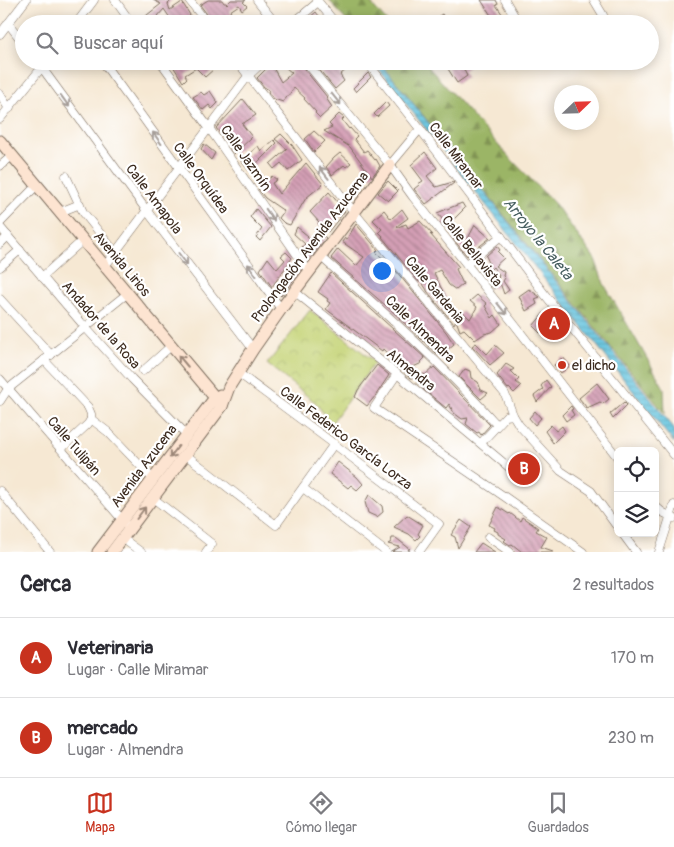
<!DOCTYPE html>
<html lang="es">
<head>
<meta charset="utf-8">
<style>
  :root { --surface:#fff; --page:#f2f2f3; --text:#2b2b33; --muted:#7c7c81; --line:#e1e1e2; --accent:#c8321e }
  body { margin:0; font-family:Pangolin,sans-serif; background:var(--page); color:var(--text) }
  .controls { position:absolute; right:15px; bottom:15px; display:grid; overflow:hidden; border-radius:8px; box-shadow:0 2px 12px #0003 }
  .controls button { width:45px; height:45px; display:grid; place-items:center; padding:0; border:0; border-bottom:1px solid var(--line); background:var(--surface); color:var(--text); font:25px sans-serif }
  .compass { position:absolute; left:554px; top:85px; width:45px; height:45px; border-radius:50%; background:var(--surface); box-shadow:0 2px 12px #0003; rotate:67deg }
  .you { position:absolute; left:381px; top:270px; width:18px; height:18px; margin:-12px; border:4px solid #fff; border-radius:50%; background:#1a73e8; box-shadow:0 0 0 8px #1a73e833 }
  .badge { display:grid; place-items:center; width:32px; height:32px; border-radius:50%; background:var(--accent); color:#fff; font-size:16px; font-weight:700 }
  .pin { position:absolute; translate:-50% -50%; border:2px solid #fff; box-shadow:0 1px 5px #0006 }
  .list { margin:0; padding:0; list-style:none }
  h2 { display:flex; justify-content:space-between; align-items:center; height:65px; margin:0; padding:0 20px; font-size:21px }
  h2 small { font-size:16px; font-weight:400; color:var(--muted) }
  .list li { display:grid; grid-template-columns:32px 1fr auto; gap:15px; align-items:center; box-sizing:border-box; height:80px; padding:0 20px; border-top:1px solid var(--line) }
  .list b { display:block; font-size:19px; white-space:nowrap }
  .list p { margin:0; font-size:16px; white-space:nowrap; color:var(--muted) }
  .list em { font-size:16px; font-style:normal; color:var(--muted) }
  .icon { flex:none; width:28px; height:28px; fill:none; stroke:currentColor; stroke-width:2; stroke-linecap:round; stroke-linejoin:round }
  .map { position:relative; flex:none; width:674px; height:552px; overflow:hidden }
  .search { position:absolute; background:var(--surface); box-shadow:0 2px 12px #0003; left:15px; right:15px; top:15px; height:55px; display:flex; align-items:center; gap:12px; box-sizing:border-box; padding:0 18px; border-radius:28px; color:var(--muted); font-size:19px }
  .sheet { height:225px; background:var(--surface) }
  nav { display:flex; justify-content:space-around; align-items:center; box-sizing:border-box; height:70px; border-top:1px solid var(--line); background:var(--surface); font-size:14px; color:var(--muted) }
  nav a { display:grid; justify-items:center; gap:2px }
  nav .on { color:var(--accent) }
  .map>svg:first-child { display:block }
  .forest { fill:url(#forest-firs); stroke:#6b7042 }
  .park { fill:url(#park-crowns); stroke:#807e49 }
  .water { fill:url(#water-rules); stroke:#4e767e }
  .building { fill:url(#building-back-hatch) }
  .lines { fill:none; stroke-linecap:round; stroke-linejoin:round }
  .street-casing { stroke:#7c6c5d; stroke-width:9 }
  .secondary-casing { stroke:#7c6c5d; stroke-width:13 }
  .street { stroke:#fff; stroke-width:8 }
  .secondary { stroke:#fde4d1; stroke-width:11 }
  .oneway { stroke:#a79f9a }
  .oneway2 { stroke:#9c8778 }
  .poi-dot { fill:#c8321e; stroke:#fff; stroke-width:2 }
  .labels { text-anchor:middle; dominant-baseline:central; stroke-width:4.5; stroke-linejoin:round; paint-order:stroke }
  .street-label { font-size:14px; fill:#3b2a1e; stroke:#fff }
  .poi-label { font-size:14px; fill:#3b2a1e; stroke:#fff; text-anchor:start }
  .water-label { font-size:15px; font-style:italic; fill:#485f61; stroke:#fff }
</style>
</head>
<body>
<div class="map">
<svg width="674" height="552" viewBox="0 0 674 552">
  <defs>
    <pattern id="forest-firs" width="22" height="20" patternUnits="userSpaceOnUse" patternTransform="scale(1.25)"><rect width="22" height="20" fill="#9bb566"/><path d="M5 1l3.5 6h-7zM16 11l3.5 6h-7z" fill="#809353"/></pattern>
    <pattern id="park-crowns" width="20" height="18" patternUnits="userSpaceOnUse" patternTransform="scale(1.25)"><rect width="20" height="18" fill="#c4d374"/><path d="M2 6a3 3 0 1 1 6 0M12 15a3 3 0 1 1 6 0" fill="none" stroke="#a9b564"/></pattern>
    <pattern id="water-rules" width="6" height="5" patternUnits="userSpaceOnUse" patternTransform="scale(1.25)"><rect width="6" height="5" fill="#60c2de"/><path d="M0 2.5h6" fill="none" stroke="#509eb3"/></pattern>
    <pattern id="building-back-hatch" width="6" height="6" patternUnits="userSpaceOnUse" patternTransform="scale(1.25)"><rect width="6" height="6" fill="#d49fb5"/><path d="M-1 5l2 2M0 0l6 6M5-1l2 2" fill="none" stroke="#ad8293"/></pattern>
  </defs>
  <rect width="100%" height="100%" fill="#fff"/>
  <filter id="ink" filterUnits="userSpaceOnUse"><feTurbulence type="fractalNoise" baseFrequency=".02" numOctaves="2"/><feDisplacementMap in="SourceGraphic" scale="10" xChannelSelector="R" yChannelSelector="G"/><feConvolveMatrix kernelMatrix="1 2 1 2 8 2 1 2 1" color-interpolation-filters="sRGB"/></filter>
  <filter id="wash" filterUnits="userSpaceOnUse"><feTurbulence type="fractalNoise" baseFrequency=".0096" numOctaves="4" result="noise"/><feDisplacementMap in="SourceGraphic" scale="20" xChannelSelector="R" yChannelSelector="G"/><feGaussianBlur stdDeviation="1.12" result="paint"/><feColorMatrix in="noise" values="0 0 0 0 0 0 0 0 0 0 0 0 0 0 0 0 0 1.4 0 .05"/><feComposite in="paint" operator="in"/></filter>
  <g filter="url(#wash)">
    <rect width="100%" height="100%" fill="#f6e8d3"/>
    <!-- forest -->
    <g class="forest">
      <polygon points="329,0 368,0 389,24 349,24"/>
      <polygon points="379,61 423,61 508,156 555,204 595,259 604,284 664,388 665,414"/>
    </g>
    <!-- park -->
    <polygon class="park" points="310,310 375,362 331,424 316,403 267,364"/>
    <!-- water -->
    <polygon class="water" points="372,61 379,61 674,428 674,443"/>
    <g id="blocks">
      <!-- building -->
      <g class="building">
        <polygon points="153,0 172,0 168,4 170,10 182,2 190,15 189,16 196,24 174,24 164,9 151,24 146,24 142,19 161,4"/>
        <polygon points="208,0 222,0 224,3 226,3 227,4 231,0 246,0 243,2 247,6 242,10 239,5 230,11 236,24 214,24 212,21 200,5"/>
        <polygon points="481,0 496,0 498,4 496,5 509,24 481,24 492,17"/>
        <polygon points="316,12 325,24 302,24"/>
        <polygon points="442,14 448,24 427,24"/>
        <polygon points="180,61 223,61 205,77 196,68 185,75 187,78 183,82 173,66"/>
        <polygon points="278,61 299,61 301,65 327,97 326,98 332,107 320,118 315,113 316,112 304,99 305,98 294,88 283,102 274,99 268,92 269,90 264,87 257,78 271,64 281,82 292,73"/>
        <polygon points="312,61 329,61 334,70 346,61 356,61 340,75 344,81 335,89"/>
        <polygon points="443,61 478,61 464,70 467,76 457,83"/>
        <polygon points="368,73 371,77 356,92 353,88"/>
        <polygon points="210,91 218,103 212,109 209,105 203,110 193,97 201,92 204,95"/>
        <polygon points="243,99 256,115 242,124 252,137 234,154 230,149 231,148 216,128"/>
        <polygon points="386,102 389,106 377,117 374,114"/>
        <polygon points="339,114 344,118 342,120 349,129 350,128 357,136 354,139 364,152 367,150 375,160 376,159 380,166 372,177 350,147 324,131 332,127 329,124"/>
        <polygon points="314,131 325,141 314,152 305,139"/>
        <polygon points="281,134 292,145 302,160 288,171 281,163 274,169 270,164 287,149 275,139"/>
        <polygon points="274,140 277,143 249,171 241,161 258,146 261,151"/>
        <polygon points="204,144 215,153 211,160 201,149"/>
        <polygon points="425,152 437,168 427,176 436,187 453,182 454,183 426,204 414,189 419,185 418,184 423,181 411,165"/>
        <polygon points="340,153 351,163 346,167 344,165 332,175 326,167 334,158"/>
        <polygon points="306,163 323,184 306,198 290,225 284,223 279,218 284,211 265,198 258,189 272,176 277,180 272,183 279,194"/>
        <polygon points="388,181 398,191 388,201 378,193"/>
        <polygon points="329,192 345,211 328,232 318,224 319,222 310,212"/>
        <polygon points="462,203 465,208 445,228 441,223 444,221 437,213"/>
        <polygon points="256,209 271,227 260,241 256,237 262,229 250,217"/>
        <polygon points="402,209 408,218 397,226 398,227 406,224 408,228 420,221 433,235 430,234 459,267 456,269 463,284 456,290 449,285 440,270 434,273 449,304 447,306 456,319 456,318 462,311 470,319 477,307 470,301 477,295 487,304 485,306 492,318 495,315 501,324 492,332 484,334 475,340 464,329 460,331 456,320 454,324 427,291 427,290 421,281 419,282 382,237 383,236 379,232 382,229 373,220 384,210 391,219"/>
        <polygon points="356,224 378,250 376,252 396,271 446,332 454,344 441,355 439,356 399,318 400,318 331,258 338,249 356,266 364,257 342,242 345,238 347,239"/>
        <polygon points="475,225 490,238 467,256 453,239 456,239 452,235 457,230 465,244"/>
        <polygon points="297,227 308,236 307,237 315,245 324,236 326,238 308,261 300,249 305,244 294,234"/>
        <polygon points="497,246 500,250 498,252 504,258 495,266 504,272 503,276 505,278 503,281 509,290 504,294 500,283 494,289 490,285 499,278 498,277 499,276 493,267 490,270 487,265 489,263 486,256"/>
        <polygon points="286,252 292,258 272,287 260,270 268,258 277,269 285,260 281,256"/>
        <polygon points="296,263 301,270 281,296 280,295"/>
        <polygon points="331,273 425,358 421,362 422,363 411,368 416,377 411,378 404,372 401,368 383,349 382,351 326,309 330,303 327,301 328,299 318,292"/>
        <polygon points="529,289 540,297 535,299 537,304 526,311 519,296"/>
        <polygon points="544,313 553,321 564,332 553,342 542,331 540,333 533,326"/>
        <polygon points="476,343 487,354 495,345 504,353 490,365 472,346"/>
        <polygon points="563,357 570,366 561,373 554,365"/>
        <polygon points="506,364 514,369 511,371 519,379 516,382 521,386 514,393 509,388 508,389 497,375"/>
        <polygon points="377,365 389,375 376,395 367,406 355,397 358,390"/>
        <polygon points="434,367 490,425 481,435 479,432 477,433 466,424 468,418 462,419 454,413 449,404 446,408 423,389 422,384 418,384 416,380 423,374 425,375"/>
        <polygon points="465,369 470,371 471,378 478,382 481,390 488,393 481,399 459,377"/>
        <polygon points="546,380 551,387 537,402 534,396 543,389 541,386"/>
        <polygon points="597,383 609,399 603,404 600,402 587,408 579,398"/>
        <polygon points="624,402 627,405 613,419 610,414"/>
        <polygon points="571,406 573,409 571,410 574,415 566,421 562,415"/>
        <polygon points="535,411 541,418 535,425 529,418"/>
        <polygon points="551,425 556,431 562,426 565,431 553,443 545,431"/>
        <polygon points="522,460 526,464 534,470 525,478 516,470 516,467"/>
        <polygon points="338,462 357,477 363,484 357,490 351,485 348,488 330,474"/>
        <polygon points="369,495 382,506 383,512 377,517 368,513 365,502"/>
        <polygon points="498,507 509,514 510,513 520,521 522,517 538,528 536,531 547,537 541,547 553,551 553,552 522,552 512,544 510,545 504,541 506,539 498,534 498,532 494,530 495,528 489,525"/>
        <polygon points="407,515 423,525 418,534 420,536 416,540 409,534 394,527"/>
        <polygon points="461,520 471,527 458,548 455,537 451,535"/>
        <polygon points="392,538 396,538 410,549 408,549 410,552 392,552 400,547 388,544 391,542"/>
        <polygon points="481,543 495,552 474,552"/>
      </g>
    </g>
  </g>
  <g filter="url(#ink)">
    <use href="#blocks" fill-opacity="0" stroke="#7c6c5d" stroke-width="1"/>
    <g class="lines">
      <!-- street casing -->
      <g class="street-casing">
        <g id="street">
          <polyline points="115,0 132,24"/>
          <polyline points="189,0 208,24"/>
          <polyline points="257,0 276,24"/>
          <polyline points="317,0 336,24"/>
          <polyline points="505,0 519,24"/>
          <polyline points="594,0 603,15"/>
          <polyline points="8,23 24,44"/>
          <polyline points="76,24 94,0"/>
          <polyline points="292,24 318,2"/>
          <polyline points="0,34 26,0"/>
          <polyline points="37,61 147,211 253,349"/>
          <polyline points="102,61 281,309"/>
          <polyline points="160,61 209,128 305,266 310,270"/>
          <polyline points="237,61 354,212 505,394 513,415 519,425 561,471 591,491 618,528"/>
          <polyline points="305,61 390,165 413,197 514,324 618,458"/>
          <polyline points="366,61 420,129 546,296 674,455"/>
          <polyline points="0,94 9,109"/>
          <polyline points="0,119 47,61"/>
          <polyline points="390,165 420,129"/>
          <polyline points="0,166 12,156"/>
          <polyline points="66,176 83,212 115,252"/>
          <polyline points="60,212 80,204"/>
          <polyline points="0,223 37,185"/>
          <polyline points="0,227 85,327 132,379 187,435"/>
          <polyline points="0,244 8,236"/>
          <path d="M320 256C382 310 443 364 497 425"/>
          <polyline points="467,264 501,236"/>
          <polyline points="105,266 248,76 264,61"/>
          <polyline points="0,267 20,250"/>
          <polyline points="42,277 83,240"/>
          <polyline points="294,291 397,374 511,469"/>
          <polyline points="0,299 51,355"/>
          <polyline points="44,360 88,407 91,414 91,419 108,432 153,479"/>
          <polyline points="143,371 171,346"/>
          <polyline points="237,372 334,444 439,524 419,552"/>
          <polyline points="397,374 374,408 505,497 583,552"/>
          <polyline points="0,379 125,523"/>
          <polyline points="0,401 8,389 128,293"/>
          <polyline points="481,443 506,416 513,415"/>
          <polyline points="61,449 88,424 91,419"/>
          <polyline points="186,455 276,525 334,444"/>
          <polyline points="303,488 386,552"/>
          <polyline points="0,491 50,552"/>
          <polyline points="153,498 212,544 206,552"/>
          <polyline points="655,506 662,512 674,518"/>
          <polyline points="622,533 636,552"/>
          <polyline points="488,537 510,552"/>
          <polyline points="122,538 141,552"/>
          <polyline points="659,552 674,505"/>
        </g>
      </g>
      <!-- secondary casing -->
      <g class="secondary-casing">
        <g id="secondary">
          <polyline points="0,141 222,406"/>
          <polyline points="98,552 214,399 220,395"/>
          <polyline points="112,552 222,406 229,387 253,349 281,309 390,165"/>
        </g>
      </g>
      <!-- street -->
      <use href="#street" class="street"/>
      <!-- secondary -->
      <use href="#secondary" class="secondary"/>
    </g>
    <!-- one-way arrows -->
    <defs><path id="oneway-shaft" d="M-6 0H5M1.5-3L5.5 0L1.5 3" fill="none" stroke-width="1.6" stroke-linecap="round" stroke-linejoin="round" transform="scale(1.25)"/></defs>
    <g class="oneway">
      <use href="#oneway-shaft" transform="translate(336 99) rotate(51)"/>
      <use href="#oneway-shaft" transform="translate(65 101) rotate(54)"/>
      <use href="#oneway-shaft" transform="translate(157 138) rotate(-126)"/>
      <use href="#oneway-shaft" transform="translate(324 173) rotate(-128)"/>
      <use href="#oneway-shaft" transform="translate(270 215) rotate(55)"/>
      <use href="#oneway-shaft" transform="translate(183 259) rotate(53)"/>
      <use href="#oneway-shaft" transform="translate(252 270) rotate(-126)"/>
      <use href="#oneway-shaft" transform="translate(502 309) rotate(51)"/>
    </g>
    <g class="oneway2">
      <use href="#oneway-shaft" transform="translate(183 361) rotate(-130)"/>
      <use href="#oneway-shaft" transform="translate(174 452) rotate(127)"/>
      <use href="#oneway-shaft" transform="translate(141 513) rotate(-53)"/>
    </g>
  </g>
  <!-- markers -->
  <circle class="poi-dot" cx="562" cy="365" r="5"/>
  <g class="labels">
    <!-- street labels -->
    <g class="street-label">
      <text transform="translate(456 156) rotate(53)">Calle Miramar</text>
      <text transform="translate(246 158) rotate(55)">Calle Jazmín</text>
      <text transform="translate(201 178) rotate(54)">Calle Orquídea</text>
      <text transform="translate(154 199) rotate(53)">Calle Amapola</text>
      <text transform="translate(310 247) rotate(-53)">Prolongación Avenida Azucema</text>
      <text transform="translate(472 251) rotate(51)">Calle Bellavista</text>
      <text transform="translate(122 264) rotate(50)">Avenida Lirios</text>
      <text transform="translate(435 290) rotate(50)">Calle Gardenia</text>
      <text transform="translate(101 325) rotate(49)">Andador de la Rosa</text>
      <text transform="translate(420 329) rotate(44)">Calle Almendra</text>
      <text transform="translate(411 370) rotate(39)">Almendra</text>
      <text transform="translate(346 438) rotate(37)">Calle Federico García Lorza</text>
      <text transform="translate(74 446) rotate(49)">Calle Tulipán</text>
      <text transform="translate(144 466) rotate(-53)">Avenida Azucena</text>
    </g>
    <!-- poi labels -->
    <g class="poi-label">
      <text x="572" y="365">el dicho</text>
    </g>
    <!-- water labels -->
    <g class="water-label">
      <text transform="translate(538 239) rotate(51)">Arroyo la Caleta</text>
    </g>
  </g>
</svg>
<div class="controls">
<button><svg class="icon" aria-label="locate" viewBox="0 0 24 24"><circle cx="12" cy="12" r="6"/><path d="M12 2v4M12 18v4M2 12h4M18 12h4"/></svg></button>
<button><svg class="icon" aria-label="layers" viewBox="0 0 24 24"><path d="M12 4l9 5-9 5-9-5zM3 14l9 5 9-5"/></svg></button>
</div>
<svg class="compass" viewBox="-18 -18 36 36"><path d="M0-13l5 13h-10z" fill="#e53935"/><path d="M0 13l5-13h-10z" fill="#7c7c81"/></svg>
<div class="you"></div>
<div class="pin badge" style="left:554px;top:324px">A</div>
<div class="pin badge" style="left:524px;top:469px">B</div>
<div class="search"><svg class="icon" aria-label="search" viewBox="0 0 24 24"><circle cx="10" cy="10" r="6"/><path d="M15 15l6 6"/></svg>Buscar aquí</div>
</div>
<section class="sheet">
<h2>Cerca<small>2 resultados</small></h2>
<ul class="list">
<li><span class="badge">A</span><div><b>Veterinaria</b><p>Lugar · Calle Miramar</p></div><em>170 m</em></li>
<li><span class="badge">B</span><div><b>mercado</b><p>Lugar · Almendra</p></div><em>230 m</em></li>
</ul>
</section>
<nav>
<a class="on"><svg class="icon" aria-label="map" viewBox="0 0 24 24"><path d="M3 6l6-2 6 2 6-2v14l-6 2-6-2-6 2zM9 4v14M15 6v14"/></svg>Mapa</a>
<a><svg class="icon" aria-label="directions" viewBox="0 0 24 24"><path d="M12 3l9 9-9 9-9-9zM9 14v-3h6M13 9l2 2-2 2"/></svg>Cómo llegar</a>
<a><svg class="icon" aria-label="saved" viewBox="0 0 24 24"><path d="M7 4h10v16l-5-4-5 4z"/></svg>Guardados</a>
</nav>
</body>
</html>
